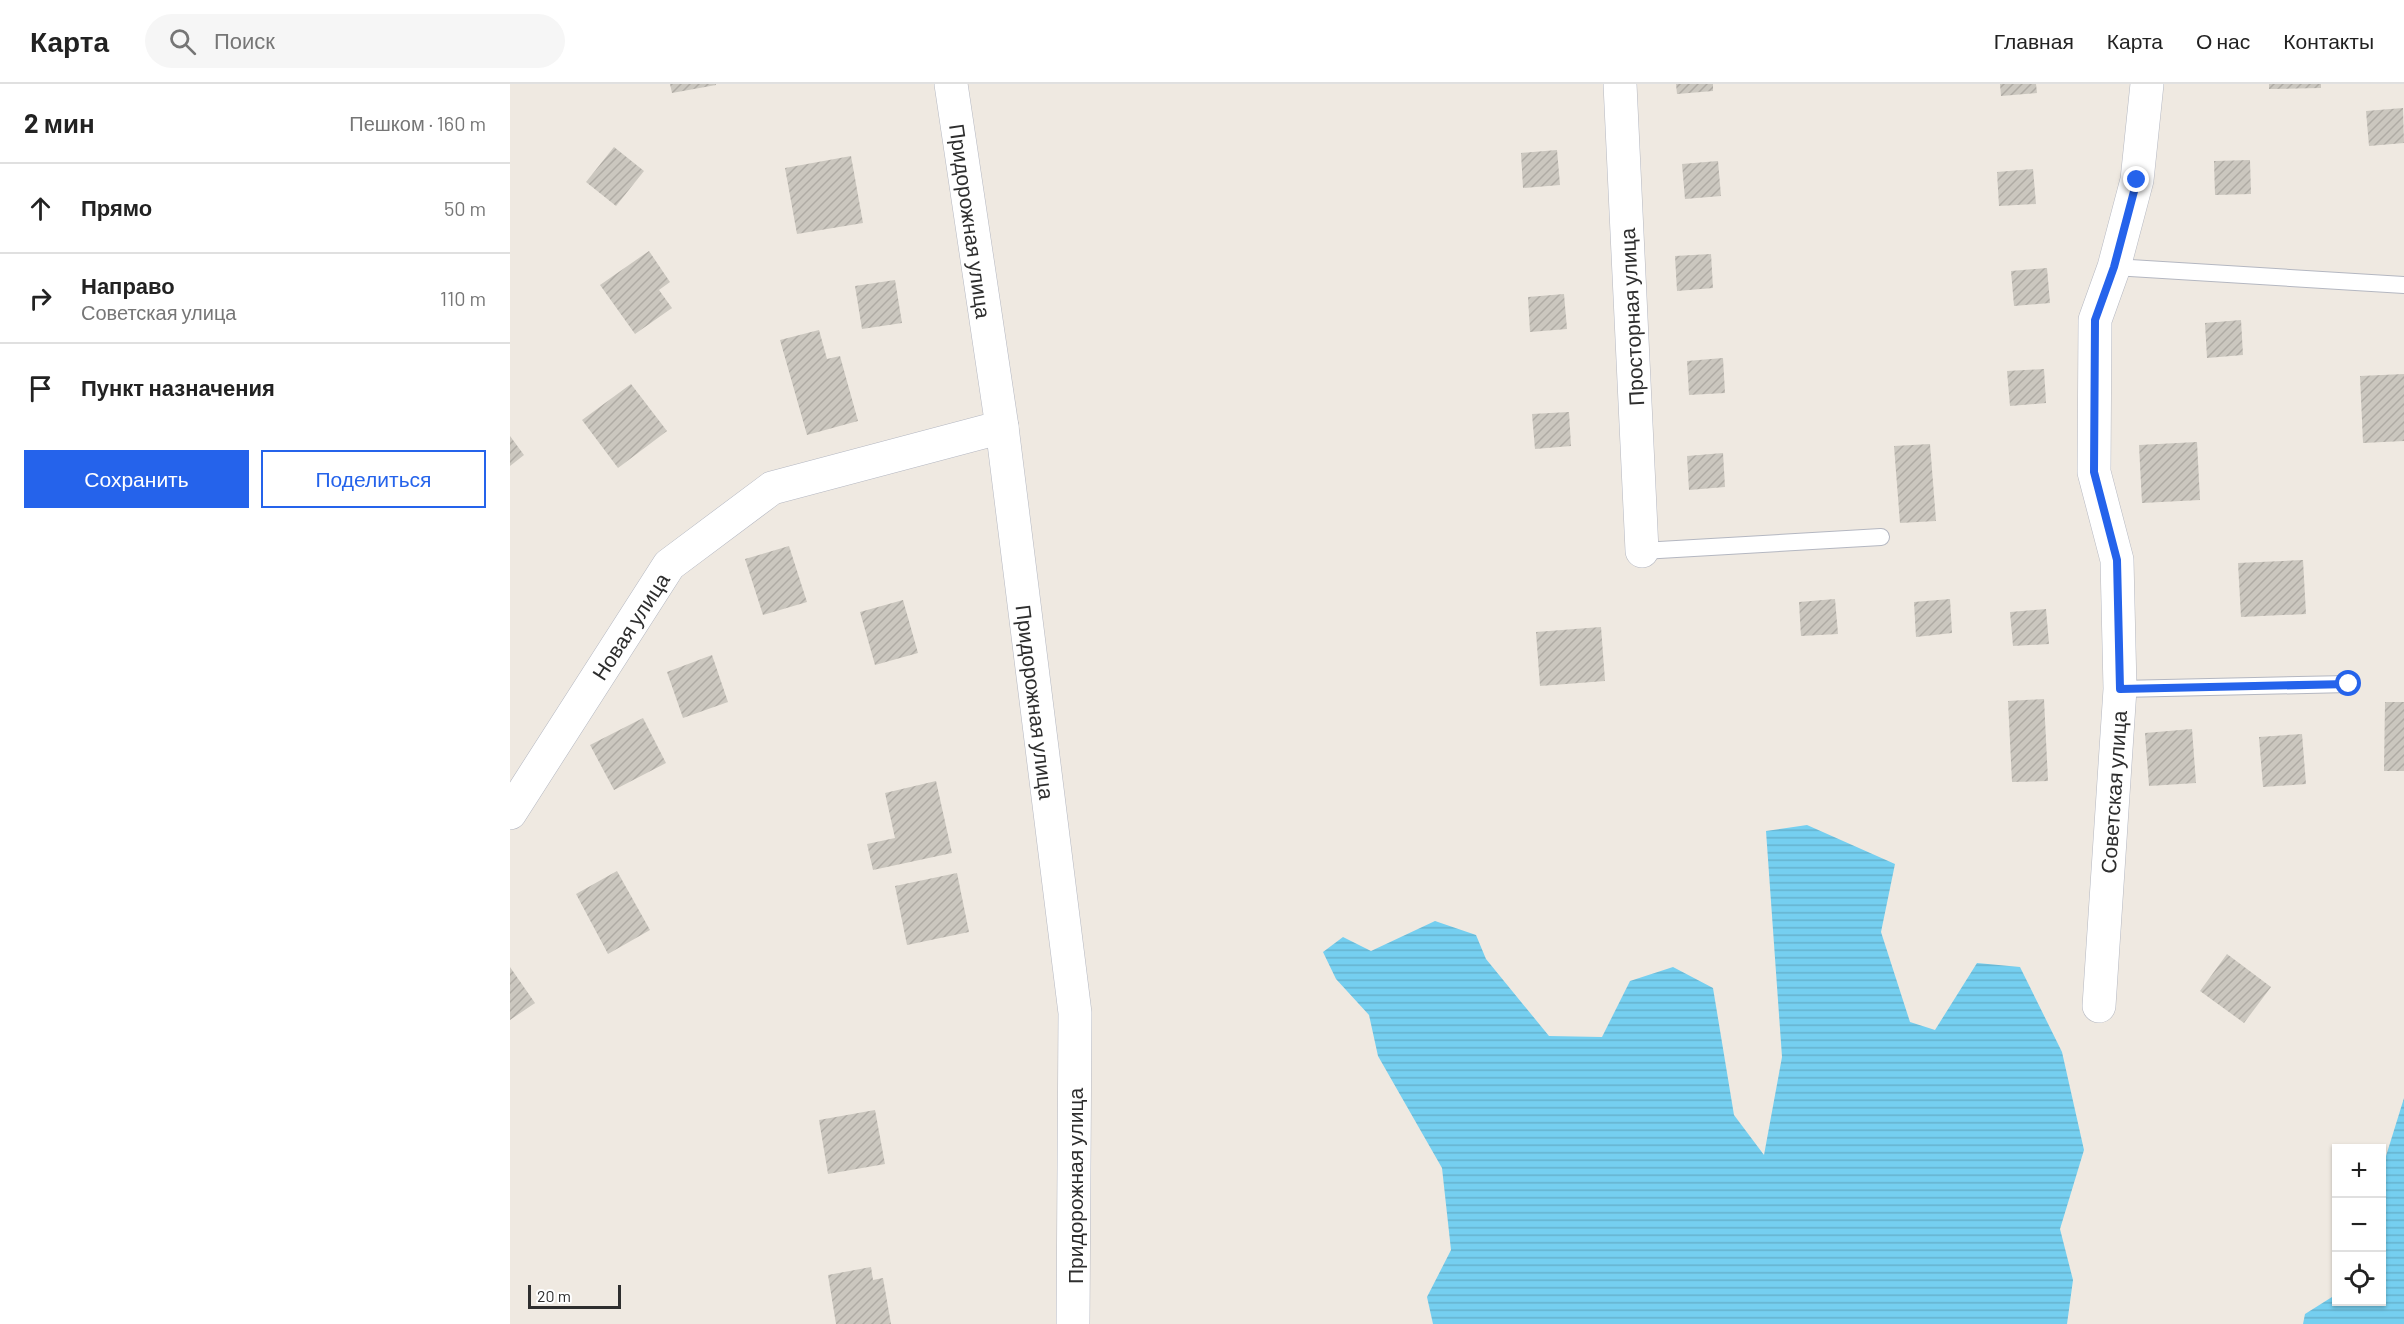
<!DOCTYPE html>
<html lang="ru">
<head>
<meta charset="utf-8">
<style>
  :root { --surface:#fff; --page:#f6f6f6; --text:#222; --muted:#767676; --line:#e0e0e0; --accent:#2563eb }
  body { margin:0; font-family:Barlow,sans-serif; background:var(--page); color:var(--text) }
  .controls { position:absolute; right:18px; bottom:18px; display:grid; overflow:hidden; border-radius:0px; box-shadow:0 2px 4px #0004 }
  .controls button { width:54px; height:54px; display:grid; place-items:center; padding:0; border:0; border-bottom:2px solid var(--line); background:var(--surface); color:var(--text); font:30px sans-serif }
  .scale { position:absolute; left:18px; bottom:15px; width:93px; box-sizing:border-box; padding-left:6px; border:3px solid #2e2e2e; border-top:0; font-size:16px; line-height:21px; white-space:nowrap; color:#2e2e2e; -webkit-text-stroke:4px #fff; paint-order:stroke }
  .stop { position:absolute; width:18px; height:18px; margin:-14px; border:4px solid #2563eb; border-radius:50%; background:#fff }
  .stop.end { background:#2563eb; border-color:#fff; box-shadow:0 2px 6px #0008 }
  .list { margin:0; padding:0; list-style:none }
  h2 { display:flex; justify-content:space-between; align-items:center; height:78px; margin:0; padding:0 24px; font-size:26px }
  h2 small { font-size:20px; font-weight:400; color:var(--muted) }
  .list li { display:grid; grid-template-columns:39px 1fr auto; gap:18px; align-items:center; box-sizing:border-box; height:90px; padding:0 24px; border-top:2px solid var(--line) }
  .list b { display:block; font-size:22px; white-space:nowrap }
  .list p { margin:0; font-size:20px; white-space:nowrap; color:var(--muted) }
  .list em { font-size:20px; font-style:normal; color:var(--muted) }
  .actions { display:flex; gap:12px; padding:18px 24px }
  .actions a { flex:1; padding:14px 0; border:2px solid var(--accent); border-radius:0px; text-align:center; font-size:21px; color:var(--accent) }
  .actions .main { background:var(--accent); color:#fff }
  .icon { flex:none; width:33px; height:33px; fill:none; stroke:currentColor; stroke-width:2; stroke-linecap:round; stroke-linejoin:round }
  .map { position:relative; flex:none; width:1894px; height:1240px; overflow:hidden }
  header { display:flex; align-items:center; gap:36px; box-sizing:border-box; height:84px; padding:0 30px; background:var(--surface); border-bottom:2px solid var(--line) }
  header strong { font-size:28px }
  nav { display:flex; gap:33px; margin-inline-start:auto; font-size:21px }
  .search { width:420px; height:54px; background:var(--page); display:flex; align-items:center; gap:15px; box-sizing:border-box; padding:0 21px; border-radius:33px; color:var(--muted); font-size:22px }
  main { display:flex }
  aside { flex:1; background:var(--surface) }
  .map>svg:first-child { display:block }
  .water { fill:url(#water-rules) }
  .building { fill:url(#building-hatch) }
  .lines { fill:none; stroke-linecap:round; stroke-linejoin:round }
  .lane-casing { stroke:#b4b7c1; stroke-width:18 }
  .street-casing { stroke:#b4b7c1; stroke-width:34 }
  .lane { stroke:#fff; stroke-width:16 }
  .street { stroke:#fff; stroke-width:33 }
  .route { stroke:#2563eb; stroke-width:8 }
  .labels { text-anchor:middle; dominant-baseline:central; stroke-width:4.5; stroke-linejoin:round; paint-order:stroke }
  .street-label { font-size:21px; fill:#2e2e2e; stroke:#fff }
</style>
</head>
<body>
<header>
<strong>Карта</strong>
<div class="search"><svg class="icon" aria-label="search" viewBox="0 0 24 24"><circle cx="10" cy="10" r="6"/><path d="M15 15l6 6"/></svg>Поиск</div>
<nav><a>Главная</a><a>Карта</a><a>О нас</a><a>Контакты</a></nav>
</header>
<main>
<aside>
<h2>2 мин<small>Пешком · 160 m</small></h2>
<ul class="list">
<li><svg class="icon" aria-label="ahead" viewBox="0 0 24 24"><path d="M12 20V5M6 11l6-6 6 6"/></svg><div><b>Прямо</b></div><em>50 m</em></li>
<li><svg class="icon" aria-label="right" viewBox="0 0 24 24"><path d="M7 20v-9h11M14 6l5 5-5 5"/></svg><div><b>Направо</b><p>Советская улица</p></div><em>110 m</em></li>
<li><svg class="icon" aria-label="arrive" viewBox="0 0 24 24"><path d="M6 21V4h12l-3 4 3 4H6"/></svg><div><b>Пункт назначения</b></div></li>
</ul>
<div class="actions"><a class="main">Сохранить</a><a>Поделиться</a></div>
</aside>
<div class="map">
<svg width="1894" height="1240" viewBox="0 0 1894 1240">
  <defs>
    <pattern id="water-rules" width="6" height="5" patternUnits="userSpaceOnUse" patternTransform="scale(1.5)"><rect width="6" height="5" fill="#75cff0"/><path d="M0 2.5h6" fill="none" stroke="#66b2ce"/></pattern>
    <pattern id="building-hatch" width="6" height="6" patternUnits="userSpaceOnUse" patternTransform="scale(1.5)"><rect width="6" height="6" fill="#cbc7bf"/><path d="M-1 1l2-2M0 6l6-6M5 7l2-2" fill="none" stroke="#afaba4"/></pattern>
  </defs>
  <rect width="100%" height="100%" fill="#efe9e1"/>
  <!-- water -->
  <g class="water">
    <polygon points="1297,741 1385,780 1371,848 1400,938 1425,946 1467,879 1510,883 1552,968 1574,1066 1550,1145 1563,1196 1557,1240 923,1240 917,1213 941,1166 932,1084 868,972 859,931 826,895 813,868 833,853 861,867 925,837 966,851 976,875 1039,952 1092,953 1120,897 1163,883 1203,904 1224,1031 1254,1071 1272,973 1256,747"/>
    <polygon points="1894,1014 1894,1240 1793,1240 1795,1230 1822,1213 1826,1202 1826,1218 1872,1218 1872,1085"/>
  </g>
  <!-- building -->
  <g class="building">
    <polygon points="160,0 206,0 206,1 162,9"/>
    <polygon points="1166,0 1203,0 1203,7 1167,10"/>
    <polygon points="1490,0 1526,0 1527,9 1491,12"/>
    <polygon points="1759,0 1811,0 1811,4 1759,5"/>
    <polygon points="1893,24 1894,59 1859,62 1856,27"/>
    <polygon points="104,63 134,87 106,122 76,98"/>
    <polygon points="1047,66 1050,101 1013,104 1011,69"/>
    <polygon points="341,72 353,139 287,150 275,84"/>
    <polygon points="1740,76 1741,110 1705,111 1704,77"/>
    <polygon points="1208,77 1211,112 1175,115 1172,80"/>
    <polygon points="1523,85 1526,120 1489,122 1487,88"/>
    <polygon points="139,167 160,198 149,206 162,224 125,250 90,201"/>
    <polygon points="1201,170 1203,204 1167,207 1165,172"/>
    <polygon points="1537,184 1540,219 1504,222 1501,187"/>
    <polygon points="385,196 392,239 352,245 345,202"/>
    <polygon points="1054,210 1057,245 1020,248 1018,213"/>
    <polygon points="1731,236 1733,271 1697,274 1695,239"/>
    <polygon points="309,246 317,275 330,272 348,337 297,351 270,256"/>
    <polygon points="1213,274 1215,309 1179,311 1177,277"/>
    <polygon points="1534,285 1536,319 1500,322 1497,287"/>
    <polygon points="1894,290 1894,357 1853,359 1850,292"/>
    <polygon points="121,300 157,347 108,384 72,336"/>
    <polygon points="1059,328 1061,362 1025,365 1022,330"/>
    <polygon points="0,352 14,371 0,382"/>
    <polygon points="1687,358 1690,416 1632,419 1629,361"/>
    <polygon points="1420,360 1426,437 1390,439 1384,362"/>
    <polygon points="1213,369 1215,403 1179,406 1177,372"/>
    <polygon points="279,462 297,518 253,531 235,475"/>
    <polygon points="1793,476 1796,530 1731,533 1728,479"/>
    <polygon points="1325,515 1328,550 1291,552 1289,518"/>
    <polygon points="1440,515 1442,549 1406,553 1404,518"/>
    <polygon points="393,516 408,569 365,581 350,528"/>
    <polygon points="1536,525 1539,560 1503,562 1500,528"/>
    <polygon points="1091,543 1095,597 1030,602 1026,548"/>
    <polygon points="202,571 218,618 173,634 157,588"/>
    <polygon points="1534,615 1538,697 1502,698 1498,617"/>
    <polygon points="1875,618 1894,618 1894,687 1874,687"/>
    <polygon points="133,634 156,679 104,706 80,661"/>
    <polygon points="1682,645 1686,699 1639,702 1635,649"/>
    <polygon points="1792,650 1796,700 1753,703 1749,653"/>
    <polygon points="426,697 442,769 363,786 357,760 385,754 375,709"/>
    <polygon points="107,787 140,846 98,870 66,810"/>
    <polygon points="447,789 459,848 397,861 385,802"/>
    <polygon points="1717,870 1761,903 1734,939 1690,907"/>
    <polygon points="0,883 25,919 0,936"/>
    <polygon points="365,1026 375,1080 318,1090 309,1036"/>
    <polygon points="361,1183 363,1196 373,1194 381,1240 326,1240 318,1191"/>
  </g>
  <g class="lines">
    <!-- lane casing -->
    <g class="lane-casing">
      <g id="lane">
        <polyline points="1604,183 1894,201"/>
        <polyline points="1132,467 1371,453"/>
        <polyline points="1610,605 1839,600"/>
      </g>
    </g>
    <!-- street casing -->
    <g class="street-casing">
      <g id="street">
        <polyline points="441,0 492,343 565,929 563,1240"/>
        <polyline points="1110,0 1132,467"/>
        <polyline points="0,729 159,481 262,404 492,343"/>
        <polyline points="1589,922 1610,605 1607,476 1584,388 1585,236 1604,183 1627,96 1637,0"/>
      </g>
    </g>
    <!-- lane -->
    <use href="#lane" class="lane"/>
    <!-- street -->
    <use href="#street" class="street"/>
  </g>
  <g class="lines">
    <!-- route -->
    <polyline class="route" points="1627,96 1604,183 1585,236 1584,388 1607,476 1610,605 1839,600"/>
  </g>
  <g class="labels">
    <!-- street labels -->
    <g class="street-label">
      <text transform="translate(461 137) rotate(82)">Придорожная улица</text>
      <text transform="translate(1121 233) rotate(-93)">Просторная улица</text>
      <text transform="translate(120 542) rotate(-57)">Новая улица</text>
      <text transform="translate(526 618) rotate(83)">Придорожная улица</text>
      <text transform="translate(1603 708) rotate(-86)">Советская улица</text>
      <text transform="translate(564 1102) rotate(-90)">Придорожная улица</text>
    </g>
  </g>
</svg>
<div class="controls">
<button>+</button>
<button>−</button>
<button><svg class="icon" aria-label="locate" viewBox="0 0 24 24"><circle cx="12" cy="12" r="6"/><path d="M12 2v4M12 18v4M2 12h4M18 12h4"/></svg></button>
</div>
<div class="scale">20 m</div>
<div class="stop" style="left:1839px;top:600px"></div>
<div class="stop end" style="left:1627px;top:96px"></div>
</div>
</main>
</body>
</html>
